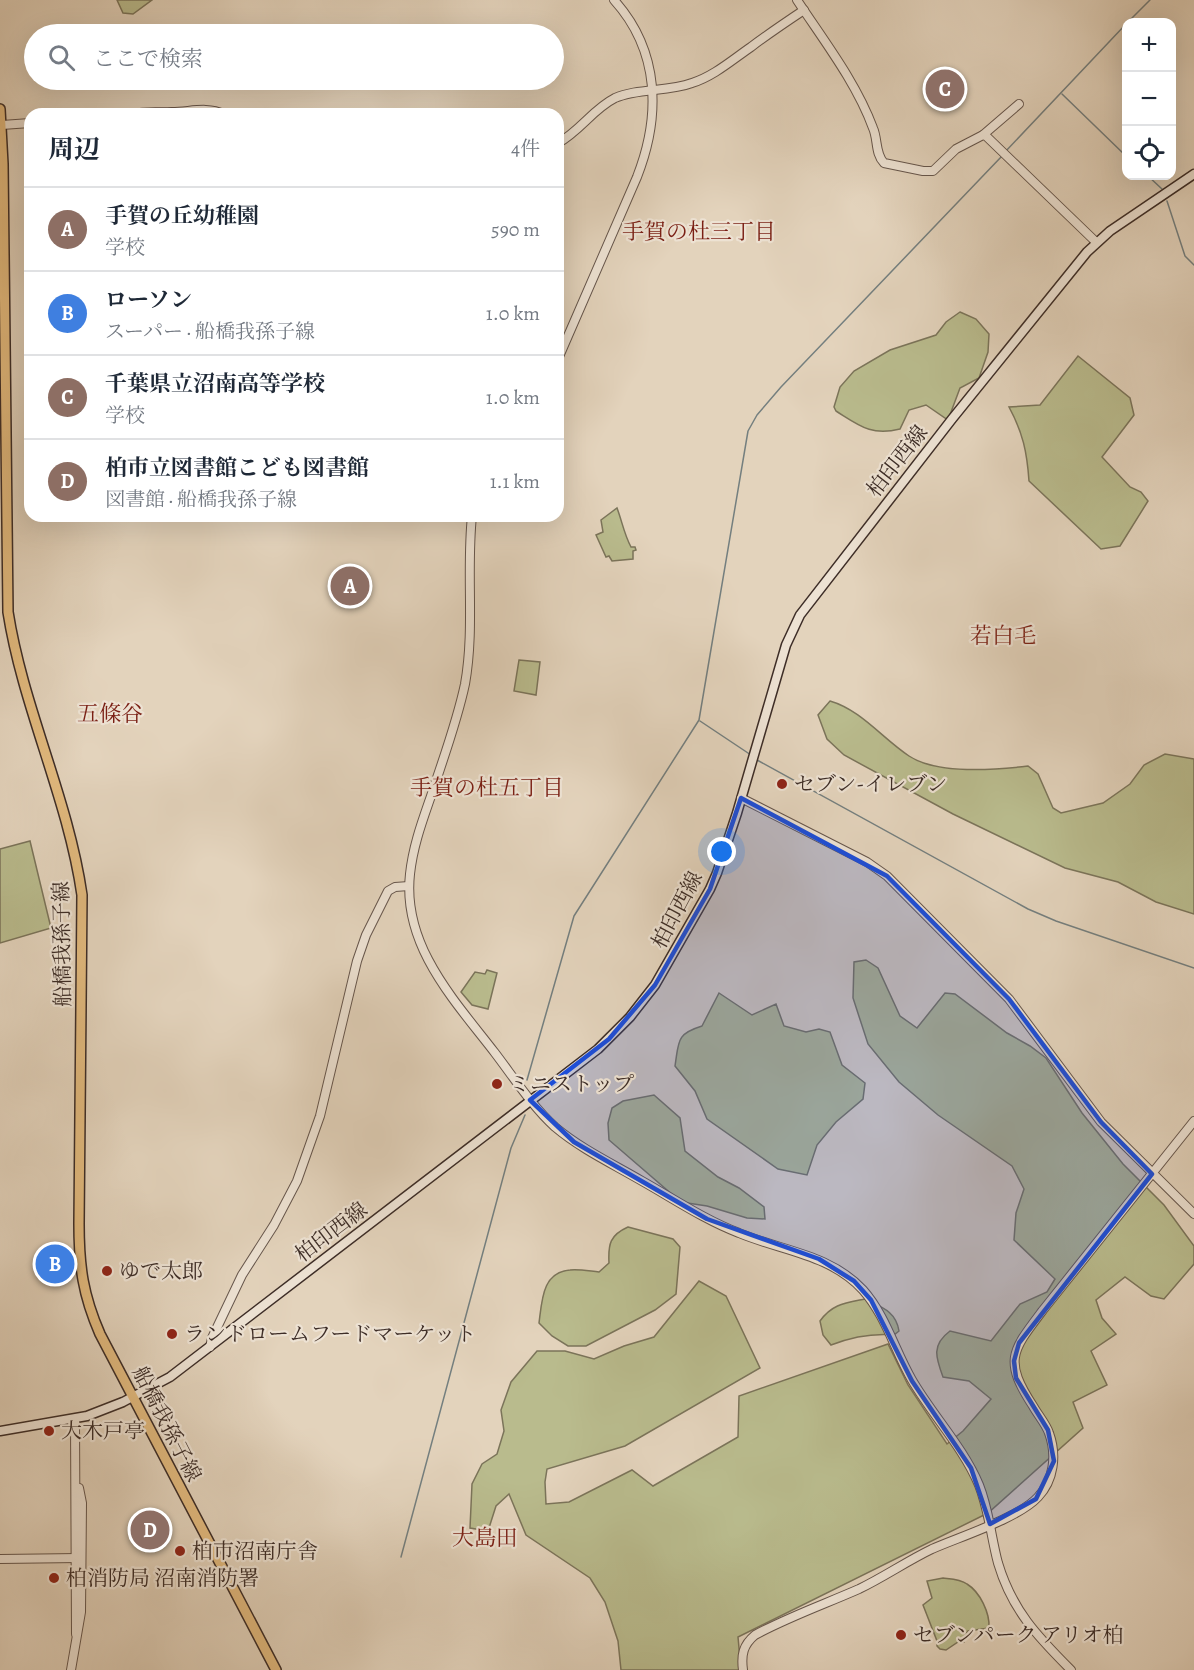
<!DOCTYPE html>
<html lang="ja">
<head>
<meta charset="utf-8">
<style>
  :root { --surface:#fff; --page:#f6f6f7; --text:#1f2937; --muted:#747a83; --line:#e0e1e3; --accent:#8f2418 }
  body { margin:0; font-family:Alegreya,"Noto Serif JP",serif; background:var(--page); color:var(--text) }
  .controls { position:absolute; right:18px; top:18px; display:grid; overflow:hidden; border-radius:12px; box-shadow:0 6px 24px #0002 }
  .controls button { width:54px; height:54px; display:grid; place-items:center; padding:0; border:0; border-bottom:2px solid var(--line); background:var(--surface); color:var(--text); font:30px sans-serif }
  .you { position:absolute; left:722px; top:852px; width:21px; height:21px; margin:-15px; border:4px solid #fff; border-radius:50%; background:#1a73e8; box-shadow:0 0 0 9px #1a73e833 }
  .badge { display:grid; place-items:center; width:39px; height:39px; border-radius:50%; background:var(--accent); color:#fff; font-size:20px; font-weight:700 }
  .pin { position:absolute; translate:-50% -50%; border:3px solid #fff; box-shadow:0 2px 6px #0006 }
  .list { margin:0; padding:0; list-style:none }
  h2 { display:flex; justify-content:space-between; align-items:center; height:78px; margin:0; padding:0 24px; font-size:26px }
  h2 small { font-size:20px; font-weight:400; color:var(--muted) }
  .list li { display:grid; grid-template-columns:39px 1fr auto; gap:18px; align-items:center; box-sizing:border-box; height:84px; padding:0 24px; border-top:2px solid var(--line) }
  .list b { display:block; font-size:22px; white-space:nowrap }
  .list p { margin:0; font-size:20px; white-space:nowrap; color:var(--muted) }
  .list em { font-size:20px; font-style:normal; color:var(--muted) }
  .icon { flex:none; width:33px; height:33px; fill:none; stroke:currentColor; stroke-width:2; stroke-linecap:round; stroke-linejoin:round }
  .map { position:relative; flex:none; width:1194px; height:1670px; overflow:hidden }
  .search { position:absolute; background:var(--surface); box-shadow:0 6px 24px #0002; left:24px; top:24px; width:540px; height:66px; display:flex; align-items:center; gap:15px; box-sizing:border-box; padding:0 21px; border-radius:33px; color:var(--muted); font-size:22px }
  .panel { position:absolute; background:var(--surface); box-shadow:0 6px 24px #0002; left:24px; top:108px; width:540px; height:414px; border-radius:18px }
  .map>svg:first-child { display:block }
  .green { fill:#b9bb8d; stroke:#7b745a; stroke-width:1.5 }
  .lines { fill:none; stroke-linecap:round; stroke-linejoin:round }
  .stream { stroke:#747f7f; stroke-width:1.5 }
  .tertiary-casing { stroke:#66564c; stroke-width:10 }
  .secondary-casing { stroke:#3d2d27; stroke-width:11 }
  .primary-casing { stroke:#3d2d27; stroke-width:12 }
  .tertiary { stroke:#ede2d3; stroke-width:8 }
  .secondary { stroke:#ede2d3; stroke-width:8 }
  .primary { stroke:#e2ba7e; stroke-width:9 }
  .marked { fill:#1d4ed8; fill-opacity:0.2; stroke:#1d4ed8; stroke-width:4.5; stroke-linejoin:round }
  .poi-dot { fill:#8f2418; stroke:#ede2d3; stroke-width:2 }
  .labels { text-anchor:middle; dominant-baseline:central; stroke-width:4.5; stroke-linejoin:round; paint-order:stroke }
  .street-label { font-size:21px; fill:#3d2d27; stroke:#ede2d3 }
  .poi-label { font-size:21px; fill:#3d2d27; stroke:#ede2d3; text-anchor:start }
  .neighbourhood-label { font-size:22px; fill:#7a1f14; stroke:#ede2d3 }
</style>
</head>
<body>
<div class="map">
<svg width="1194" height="1670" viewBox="0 0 1194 1670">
  <rect width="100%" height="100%" fill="#e3d3bc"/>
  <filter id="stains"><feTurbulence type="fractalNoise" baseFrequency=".00333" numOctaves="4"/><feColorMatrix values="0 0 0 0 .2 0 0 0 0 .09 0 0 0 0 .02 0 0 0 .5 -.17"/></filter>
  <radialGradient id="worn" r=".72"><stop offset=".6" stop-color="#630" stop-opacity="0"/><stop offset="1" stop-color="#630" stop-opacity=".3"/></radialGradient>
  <!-- green -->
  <g class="green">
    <polygon points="117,0 152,0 133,14 123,13"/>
    <path d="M960 312 976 319 989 334 988 352 979 378 960 388 948 420 926 405 909 410 900 429C871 436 860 426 836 411L834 407 840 387 854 371 890 350 936 335 946 322Z"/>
    <path d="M1078 356 1130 398 1134 415 1102 457 1130 487 1141 492 1148 501 1120 546 1101 549 1029 481C1027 452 1023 433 1009 407L1040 405Z"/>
    <path d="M617 508C622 521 624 534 631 547H635L636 550 633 551V559L612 561 609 556 606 557 596 535 603 532 601 520Z"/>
    <polygon points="519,660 540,662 536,695 514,691"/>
    <path d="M830 701C861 710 882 738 909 756 938 775 995 770 1028 766L1038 774 1053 808 1061 813 1103 803 1130 784 1144 765 1165 754 1194 759V914L1156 902 1118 882 1065 868 953 814 844 755 827 739 818 715Z"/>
    <polygon points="30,841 51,928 0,943 0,849"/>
    <path d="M866 960 878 968 900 1016 917 1028 945 993 955 994 1007 1033 1030 1046 1046 1058 1082 1113 1123 1164 1164 1205 1194 1246V1264L1164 1299 1151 1296 1125 1277 1096 1300 1102 1318 1116 1334 1091 1351 1107 1385 1073 1402 1083 1428 988 1513 738 1637 741 1670H621L618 1641 605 1602 590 1578 526 1535 509 1494 496 1506 488 1531 470 1528 472 1484 482 1464 497 1454 504 1431 501 1410 511 1382 537 1351H565L594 1359 624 1346 654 1337 699 1281 726 1296 760 1368 625 1446 547 1469 545 1482 546 1504 569 1502 632 1470 653 1486 738 1437 739 1396 888 1344 908 1385 947 1444 963 1431 991 1399 969 1381 943 1377C936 1358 931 1345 950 1331L991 1341 1020 1304 1047 1292 1055 1279 1014 1240 1016 1213 1024 1189 1012 1166 938 1115 899 1082 868 1044 853 998 854 962Z"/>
    <polygon points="487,970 497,973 488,1009 472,1005 461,992 475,972 485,974"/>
    <path d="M719 993 752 1015 776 1004 784 1026 806 1032 819 1029 830 1032 842 1065 865 1083 863 1099 836 1122 817 1145 807 1175 778 1169 707 1119 695 1091 675 1066C679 1041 676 1034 702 1026Z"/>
    <polygon points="654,1095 680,1118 685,1151 718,1177 739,1188 764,1207 765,1219 747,1218 707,1206 681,1202 609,1140 608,1123 612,1108 623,1101"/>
    <path d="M628 1227 673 1239 680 1247 676 1294 655 1310 586 1346H568L552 1336 539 1323C542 1301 542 1272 570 1270 579 1269 589 1271 599 1272L609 1263C608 1244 610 1235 628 1227Z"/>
    <path d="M865 1299C881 1307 896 1311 899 1331L894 1335C871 1333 852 1337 831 1345L823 1335 820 1321C832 1304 845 1303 865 1299Z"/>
    <path d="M943 1578C952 1579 960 1579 967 1584 980 1592 990 1613 989 1628L968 1631 964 1637V1642H958L946 1650 940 1649 937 1646V1641L923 1605 932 1598 927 1581Z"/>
  </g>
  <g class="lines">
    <!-- stream -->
    <g class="stream">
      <polyline points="1128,22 1150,0"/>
      <polyline points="1062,94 1126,156"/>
      <polyline points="1005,152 1126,24"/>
      <polyline points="1148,176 1162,189"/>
      <polyline points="1167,201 1185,256 1194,265"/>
      <polyline points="700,721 751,755"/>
      <polyline points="757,760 1028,909 1056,921 1194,968"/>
      <polyline points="527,1080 574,916 699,720 748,431 757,415 781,387 1002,156"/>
      <polyline points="401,1557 511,1148 525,1115"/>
    </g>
    <!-- tertiary casing -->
    <g class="tertiary-casing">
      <g id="tertiary">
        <path d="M797 0C824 41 856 82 873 128 878 139 875 154 884 163L923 171H933L956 149 983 135 986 136 1096 242"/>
        <path d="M133 114C147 111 159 113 172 112 190 112 206 106 224 114"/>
        <polyline points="2,125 30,123"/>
        <polyline points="983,135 1019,104"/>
        <path d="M558 143C580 131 593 109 615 98 637 88 668 92 692 83 714 76 732 60 751 47 768 34 786 22 804 10"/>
        <path d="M558 359 637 177C661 116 660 51 614 0"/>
        <path d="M472 516C466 572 475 628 465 684 457 722 443 759 431 796 422 822 413 846 410 874 402 946 455 1001 495 1053 514 1078 532 1106 555 1127 581 1149 613 1164 642 1181 674 1199 705 1220 739 1233 782 1251 830 1254 863 1290 886 1316 895 1351 912 1380 933 1416 963 1447 979 1485 989 1510 991 1537 998 1563 1012 1610 1037 1636 1071 1670"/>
        <polyline points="741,798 867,862 887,876 1009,999 1101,1122 1194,1214"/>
        <polyline points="210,1347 212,1338 242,1275 274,1225 297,1181 320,1116 357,961 366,935 388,891 395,887 409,886"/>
        <polyline points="75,1420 76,1634"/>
        <polyline points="0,1559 79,1558"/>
        <polyline points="71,1670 81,1612 82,1503 79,1488"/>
        <path d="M743 1670C741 1655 743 1645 755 1635 788 1617 825 1604 859 1589 884 1577 907 1561 932 1549 959 1537 1019 1518 1038 1497 1054 1480 1057 1455 1049 1433 1046 1424 1038 1415 1033 1406 1003 1360 1012 1351 1043 1310L1194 1121"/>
      </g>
    </g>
    <!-- secondary casing -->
    <g class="secondary-casing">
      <polyline id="secondary" points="0,1431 87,1416 123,1402 170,1377 598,1049 630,1017 655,985 710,889 717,873 737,813 786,645 800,615 952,419 1087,252 1110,231 1194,174"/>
    </g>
    <!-- primary casing -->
    <g class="primary-casing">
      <path id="primary" d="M0 109 3 164 8 612C23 708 68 798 82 895L79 1224C79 1267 83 1295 100 1334L276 1670"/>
    </g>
    <!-- tertiary -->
    <use href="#tertiary" class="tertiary"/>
    <!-- secondary -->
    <use href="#secondary" class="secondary"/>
    <!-- primary -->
    <use href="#primary" class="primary"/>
  </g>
  <!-- marked area -->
  <path class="marked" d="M741 798 887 876 1009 999 1101 1122 1152 1174 1019 1343 1014 1361 1016 1378 1048 1430 1054 1461 1036 1499 990 1524 971 1468 912 1381 871 1300 854 1281 819 1259 707 1219 574 1142 530 1100 609 1039 655 985 710 889Z"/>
  <!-- markers -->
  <g class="poi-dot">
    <circle cx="782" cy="784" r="6"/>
    <circle cx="497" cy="1084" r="6"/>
    <circle cx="107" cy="1271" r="6"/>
    <circle cx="172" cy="1334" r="6"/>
    <circle cx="49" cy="1431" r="6"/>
    <circle cx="180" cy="1551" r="6"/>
    <circle cx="54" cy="1578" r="6"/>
    <circle cx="901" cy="1635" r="6"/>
  </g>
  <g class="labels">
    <!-- street labels -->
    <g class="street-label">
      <text transform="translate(897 461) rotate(-52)">柏印西線</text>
      <text transform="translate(677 910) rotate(-62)">柏印西線</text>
      <text transform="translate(62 944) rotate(-91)">船橋我孫子線</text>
      <text transform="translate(331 1232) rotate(-37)">柏印西線</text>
      <text transform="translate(167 1424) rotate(63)">船橋我孫子線</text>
    </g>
    <!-- poi labels -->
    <g class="poi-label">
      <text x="794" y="784">セブン-イレブン</text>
      <text x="509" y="1084">ミニストップ</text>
      <text x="119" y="1271">ゆで太郎</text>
      <text x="184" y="1334">ランドロームフードマーケット</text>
      <text x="61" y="1431">大木戸亭</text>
      <text x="192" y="1551">柏市沼南庁舎</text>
      <text x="66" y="1578">柏消防局 沼南消防署</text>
      <text x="913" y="1635">セブンパーク アリオ柏</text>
    </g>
    <!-- neighbourhood labels -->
    <g class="neighbourhood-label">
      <text x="699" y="232">手賀の杜三丁目</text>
      <text x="1003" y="636">若白毛</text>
      <text x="110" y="714">五條谷</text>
      <text x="487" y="788">手賀の杜五丁目</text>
      <text x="485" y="1538">大島田</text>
    </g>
  </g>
  <rect width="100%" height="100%" filter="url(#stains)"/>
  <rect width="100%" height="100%" fill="url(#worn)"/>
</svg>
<div class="controls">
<button>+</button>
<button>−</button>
<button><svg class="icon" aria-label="locate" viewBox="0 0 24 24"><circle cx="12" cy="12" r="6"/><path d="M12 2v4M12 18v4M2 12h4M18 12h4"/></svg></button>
</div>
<div class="you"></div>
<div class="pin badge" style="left:350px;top:586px;background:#8d6e63">A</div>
<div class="pin badge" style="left:55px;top:1264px;background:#3f7fe0">B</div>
<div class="pin badge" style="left:945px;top:89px;background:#8d6e63">C</div>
<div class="pin badge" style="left:150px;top:1530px;background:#8d6e63">D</div>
<div class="search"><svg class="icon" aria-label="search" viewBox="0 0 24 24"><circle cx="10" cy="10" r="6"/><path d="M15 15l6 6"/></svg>ここで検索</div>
<section class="panel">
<h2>周辺<small>4件</small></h2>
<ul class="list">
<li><span class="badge" style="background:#8d6e63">A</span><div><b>手賀の丘幼稚園</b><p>学校</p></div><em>590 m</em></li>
<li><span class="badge" style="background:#3f7fe0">B</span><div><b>ローソン</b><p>スーパー · 船橋我孫子線</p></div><em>1.0 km</em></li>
<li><span class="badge" style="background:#8d6e63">C</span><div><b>千葉県立沼南高等学校</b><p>学校</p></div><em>1.0 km</em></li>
<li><span class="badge" style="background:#8d6e63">D</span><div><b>柏市立図書館こども図書館</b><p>図書館 · 船橋我孫子線</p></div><em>1.1 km</em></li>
</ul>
</section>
</div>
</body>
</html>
